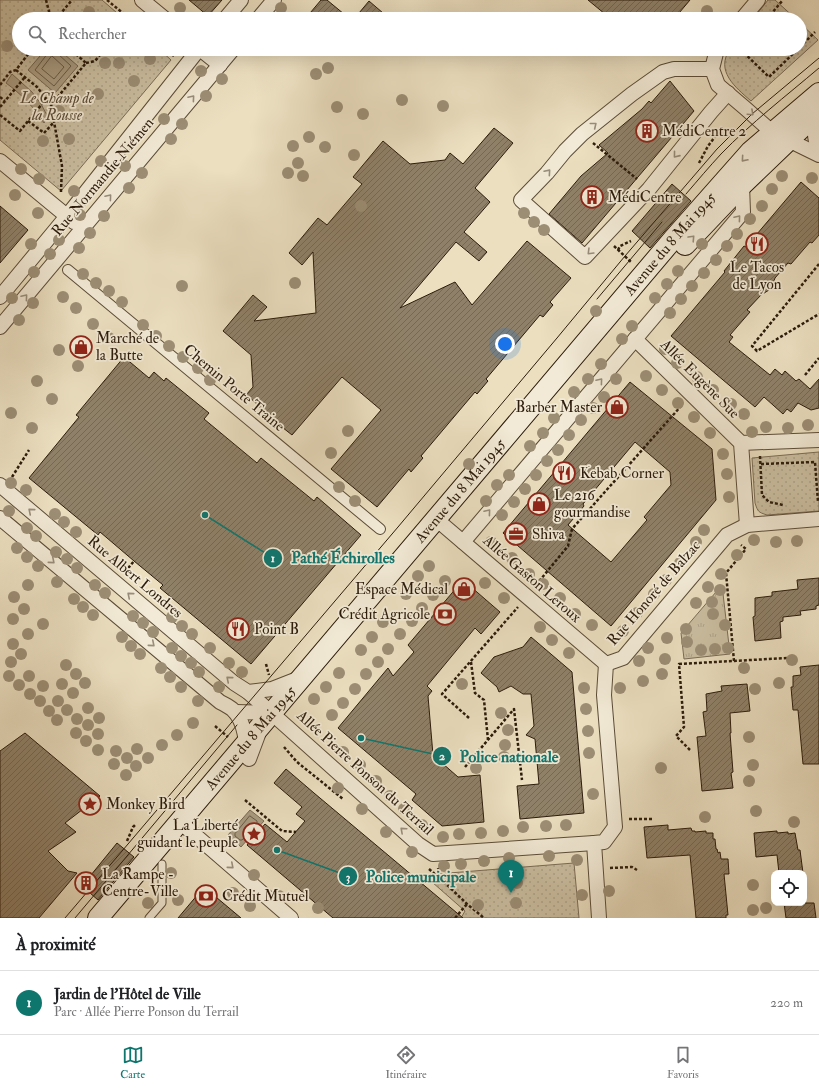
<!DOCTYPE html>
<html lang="fr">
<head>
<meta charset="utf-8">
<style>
  :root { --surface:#fff; --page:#f2f2f2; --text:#202124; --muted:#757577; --line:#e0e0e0; --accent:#0f766e }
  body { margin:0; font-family:"IM FELL Double Pica",serif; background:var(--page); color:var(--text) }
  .controls { position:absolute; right:12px; bottom:12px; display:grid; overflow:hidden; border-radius:8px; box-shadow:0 4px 16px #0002 }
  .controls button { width:36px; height:36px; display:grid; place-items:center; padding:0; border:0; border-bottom:1px solid var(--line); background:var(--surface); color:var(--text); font:20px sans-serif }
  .you { position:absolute; left:505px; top:344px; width:14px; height:14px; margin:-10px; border:3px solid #fff; border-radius:50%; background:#1a73e8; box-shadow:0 0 0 6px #1a73e833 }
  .badge { display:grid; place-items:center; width:26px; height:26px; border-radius:50%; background:var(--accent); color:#fff; font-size:13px; font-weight:700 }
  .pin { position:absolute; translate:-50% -33px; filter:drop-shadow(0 1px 2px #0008) }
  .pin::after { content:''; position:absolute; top:21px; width:14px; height:12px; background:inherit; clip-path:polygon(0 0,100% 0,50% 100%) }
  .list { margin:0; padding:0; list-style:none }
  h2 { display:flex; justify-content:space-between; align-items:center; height:52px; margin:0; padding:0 16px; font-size:17px }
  h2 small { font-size:13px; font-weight:400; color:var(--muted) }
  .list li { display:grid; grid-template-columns:26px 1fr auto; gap:12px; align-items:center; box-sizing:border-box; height:64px; padding:0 16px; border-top:1px solid var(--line) }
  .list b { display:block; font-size:15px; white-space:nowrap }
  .list p { margin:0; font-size:13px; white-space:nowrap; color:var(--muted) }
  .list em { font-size:13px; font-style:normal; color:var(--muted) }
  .icon { flex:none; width:22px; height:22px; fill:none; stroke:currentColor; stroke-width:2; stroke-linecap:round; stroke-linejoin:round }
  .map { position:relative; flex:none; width:819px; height:918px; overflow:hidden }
  .search { position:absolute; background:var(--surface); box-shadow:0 4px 16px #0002; left:12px; right:12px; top:12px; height:44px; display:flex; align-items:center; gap:10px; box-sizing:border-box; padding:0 14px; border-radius:22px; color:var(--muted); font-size:15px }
  .sheet { height:116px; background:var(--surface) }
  nav { display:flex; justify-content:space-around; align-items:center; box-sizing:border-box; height:56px; border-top:1px solid var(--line); background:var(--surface); font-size:11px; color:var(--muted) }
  nav a { display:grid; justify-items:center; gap:2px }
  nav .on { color:var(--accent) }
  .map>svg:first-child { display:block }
  .grass { fill:url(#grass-tufts); stroke:#7a6c56 }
  .park { fill:url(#park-dots); stroke:#7a6c56 }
  .water { fill:#aa9c82; stroke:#776852 }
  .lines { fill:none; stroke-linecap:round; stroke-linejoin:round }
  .shore { stroke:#6a5c46; stroke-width:1 }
  .building { fill:url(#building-hatch); stroke:#2b1b0b; fill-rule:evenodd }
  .service-casing { stroke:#5b4c38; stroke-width:9 }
  .pedestrian-casing { stroke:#5b4c38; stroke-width:12 }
  .minor-casing { stroke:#5b4c38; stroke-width:16 }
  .secondary-casing { stroke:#2b1b0b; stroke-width:22 }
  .path { stroke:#2b1b0b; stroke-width:2.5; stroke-dasharray:3 2; stroke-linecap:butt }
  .service { stroke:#f2ead6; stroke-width:7 }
  .pedestrian { stroke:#f2ead6; stroke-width:10 }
  .minor { stroke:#f2ead6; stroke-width:14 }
  .secondary { stroke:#f2ead6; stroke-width:20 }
  .tram { stroke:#2b1b0b; stroke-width:1 }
  .tree { fill:#9c8e75 }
  .oneway { stroke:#988d7b }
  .labels { text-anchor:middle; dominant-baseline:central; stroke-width:3.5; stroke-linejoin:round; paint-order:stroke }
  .park-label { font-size:15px; font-style:italic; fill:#5b4c38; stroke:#f2ead6 }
  .poi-label { font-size:15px; fill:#2b1b0b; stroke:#f2ead6; text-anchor:start }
  .street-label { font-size:15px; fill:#2b1b0b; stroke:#f2ead6 }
  .leader { fill:none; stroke:#0f766e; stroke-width:1.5 }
  .callout-dot { fill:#0f766e; stroke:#f2ead6; stroke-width:1.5 }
  .mark-label { font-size:12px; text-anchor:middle; font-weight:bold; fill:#fff }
  .callout-label { font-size:16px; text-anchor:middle; font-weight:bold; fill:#0f766e; stroke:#f2ead6; stroke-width:3.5; stroke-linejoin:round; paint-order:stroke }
</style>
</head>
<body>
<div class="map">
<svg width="819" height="918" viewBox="0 0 819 918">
  <defs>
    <pattern id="grass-tufts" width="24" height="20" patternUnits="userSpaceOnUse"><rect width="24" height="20" fill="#cabea1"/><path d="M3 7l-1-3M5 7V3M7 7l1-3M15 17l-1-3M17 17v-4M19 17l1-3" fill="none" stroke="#aea389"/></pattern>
    <pattern id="park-dots" width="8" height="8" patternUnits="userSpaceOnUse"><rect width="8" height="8" fill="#cabea1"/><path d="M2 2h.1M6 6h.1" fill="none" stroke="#aea389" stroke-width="1.8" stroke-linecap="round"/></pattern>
    <pattern id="building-hatch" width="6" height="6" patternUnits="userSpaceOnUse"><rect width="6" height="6" fill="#8f8169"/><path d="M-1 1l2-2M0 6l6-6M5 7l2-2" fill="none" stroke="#756955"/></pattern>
  </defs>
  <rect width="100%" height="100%" fill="#ebdfc0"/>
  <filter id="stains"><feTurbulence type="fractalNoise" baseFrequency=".005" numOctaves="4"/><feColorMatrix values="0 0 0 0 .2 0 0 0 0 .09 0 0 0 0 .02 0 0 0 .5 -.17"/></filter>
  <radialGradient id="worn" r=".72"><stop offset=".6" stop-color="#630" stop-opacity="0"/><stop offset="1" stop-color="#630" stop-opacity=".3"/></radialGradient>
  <!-- grass -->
  <polygon class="grass" points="722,585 730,654 684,659 681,633"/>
  <!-- park -->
  <g class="park">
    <polygon points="0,0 102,0 124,19 19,19 19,49 159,49 171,60 61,191 0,140"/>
    <polygon points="768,0 775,0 796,19 753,19"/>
    <path d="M800 23 818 40 751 101C735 87 715 71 730 49H800Z"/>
    <path d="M819 452V511L767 515C758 512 758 512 755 503L752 458Z"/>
    <polygon points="574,863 579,918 461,918 465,911 424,875"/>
  </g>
  <!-- water -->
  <g class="water">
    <polygon points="46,49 58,49 78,66 55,93 28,70"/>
    <path d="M12 74 32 92 41 104 48 117 44 123C34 107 21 94 6 83Z"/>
    <polygon points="250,810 264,821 241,847 228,835"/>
  </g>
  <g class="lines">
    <!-- shore -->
    <g class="shore">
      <polyline points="49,49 48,53 35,70 54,86 71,66 57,53 56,49"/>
      <polygon points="52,56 64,67 54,79 42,69"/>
      <polygon points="250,816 257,821 257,823 242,840 240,840 235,836 235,834"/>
    </g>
  </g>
  <!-- building -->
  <g class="building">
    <polygon points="189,0 222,0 208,16"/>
    <polygon points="321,0 327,0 350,19 305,19"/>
    <polygon points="588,0 690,0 674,19 611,19"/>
    <polygon points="369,1 390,19 354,19"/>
    <polygon points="670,81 694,111 582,243 549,214 581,176 608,153 599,145 642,109 649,101 651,103"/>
    <polygon points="494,128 513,143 475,188 490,202 464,232 487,252 479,261 456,242 400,308 455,282 472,305 527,241 571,278 550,302 553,305 543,317 540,315 486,379 488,381 477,394 475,392 421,456 423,458 411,472 409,469 377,507 331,469 381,410 342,377 292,435 263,412 255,402 246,395 253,387 251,355 223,331 253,295 267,307 254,321 316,313 313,252 302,265 289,253 318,218 327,225 362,184 353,177 383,141 410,164 445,160 450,153 463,164"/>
    <polygon points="801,182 819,198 819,235 812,243 810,242 791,264 788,263 775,278 772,286 769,290 761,295 747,310 750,312 730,335 733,337 729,342 770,375 775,369 782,375 785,371 796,381 799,379 810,389 819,379 819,408 811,410 798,403 791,412 787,409 783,414 764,397 755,407 671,336 725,272 724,271 744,246 746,247"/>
    <polygon points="672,184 691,201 650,248 632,231"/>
    <polygon points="0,206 28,230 0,263"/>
    <polygon points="124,357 149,378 154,372 164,381 166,378 209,413 204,419 257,463 261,458 314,501 317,497 361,535 251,664 160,588 163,585 134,561 100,532 98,535 29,478 79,417 76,415"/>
    <path d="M630 382 712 449 716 500 611 626 503 533ZM635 442 670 472 671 485 644 517 647 520 611 562 568 525 584 506 583 504Z"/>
    <polygon points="819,578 819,605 816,606 816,609 800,611 801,615 783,617 783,621 780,622 781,638 755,641 753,617 755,616 755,598 772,596 772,592 798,589 797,580"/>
    <polygon points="463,580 500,612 481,634 475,628 427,686 432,691 428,696 433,755 458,777 480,775 484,822 442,826 412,800 416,794 338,728 388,668 393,676 414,652 408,645"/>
    <polygon points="531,637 572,672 584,813 520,819 517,786 539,784 535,739 526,735 534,726 531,694 523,694 511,686 499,692 497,687 481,673 494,657 523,647"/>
    <polygon points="819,665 819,764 803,764 798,710 793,710 791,687 793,687 793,676 801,675 800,667"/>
    <polygon points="747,684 750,711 730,713 731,733 730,733 733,772 731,773 733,788 702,791 697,737 706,736 703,712 707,711 706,694 722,691 721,686"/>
    <polygon points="25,733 100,796 65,823 76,832 48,851 68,871 77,873 39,918 0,918 0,751"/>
    <polygon points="286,769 314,793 463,918 333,918 247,845 265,824 287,842 305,821 296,814 302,807 274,783"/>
    <polygon points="668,825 668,830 691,828 692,831 695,831 695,832 706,831 706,833 713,833 713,839 715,839 716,849 717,849 718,853 720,852 721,859 728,859 729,874 724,874 728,915 726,915 726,918 696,918 690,855 647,858 644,827"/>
    <polygon points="777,831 777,833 788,832 788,834 795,833 798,850 800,850 803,873 779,873 777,855 756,857 754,833"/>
    <polygon points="117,843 134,857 98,900 82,886"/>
    <polygon points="204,887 241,918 178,918"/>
    <polygon points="784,903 814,903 816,918 786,918"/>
  </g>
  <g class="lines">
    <!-- service casing -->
    <g class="service-casing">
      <polyline id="service" points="149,918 162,903 162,864"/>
    </g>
    <!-- pedestrian casing -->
    <g class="pedestrian-casing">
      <polyline id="pedestrian" points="68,270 380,529"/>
    </g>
    <!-- minor casing -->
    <g class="minor-casing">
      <g id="minor">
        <polyline points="142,0 165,19"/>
        <polyline points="225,19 241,0"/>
        <polyline points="258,19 274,0"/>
        <polyline points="742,19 758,0"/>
        <polyline points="200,49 220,65"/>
        <polyline points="717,49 712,69 718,85 745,108 772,132 819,155"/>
        <polyline points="712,69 674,69 663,72 632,94 582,134 565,151 547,173 521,200 585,257 649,189 711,112 728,93"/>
        <path d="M817 111C812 121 815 142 819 152"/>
        <polyline points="0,161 74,222"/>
        <polyline points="0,297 67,216 199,49"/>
        <polyline points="0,327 233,49"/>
        <polyline points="635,339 741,443 747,525"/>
        <polyline points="741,443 819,440"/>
        <polyline points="0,485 234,683 248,692 272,689 300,678"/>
        <path d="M0 518 220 702C224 704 228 706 232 709 241 717 245 732 246 744"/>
        <polyline points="436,519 606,664"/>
        <polyline points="463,542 743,212 742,185"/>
        <polyline points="248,692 418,844 433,854 594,843"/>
        <polyline points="235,712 272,713"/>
        <polyline points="249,759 258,735"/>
        <polyline points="180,822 291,918"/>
        <polyline points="599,918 594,843 604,842 615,827 604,695 606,664 623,658 727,535 747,525 819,519"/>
      </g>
    </g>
    <!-- secondary casing -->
    <g class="secondary-casing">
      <g id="secondary">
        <polyline points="685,245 742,185 815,115 819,113"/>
        <path id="s1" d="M98 918 674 238 751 151 819 93"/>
      </g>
    </g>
    <!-- path -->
    <g class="path">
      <polyline points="46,0 51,19"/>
      <polyline points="107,0 130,19"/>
      <polyline points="56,19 72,0"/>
      <polyline points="767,19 782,1"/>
      <polyline points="800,47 815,32"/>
      <polyline points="165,49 174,56"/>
      <polyline points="743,49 742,51 769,77 798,49"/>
      <polyline points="86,63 95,61 105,49"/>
      <polyline points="16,70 37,87 51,105 86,63 70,49"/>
      <polyline points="0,85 10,72 16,70 32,49"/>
      <polyline points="0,97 5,101"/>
      <polyline points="51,105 62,166 61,191 61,192"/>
      <polyline points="0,107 25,77"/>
      <polyline points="0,115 20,131 46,99"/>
      <polyline points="28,121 44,133 54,122"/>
      <polyline points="593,143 637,179"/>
      <polyline points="699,163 708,146 723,126"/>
      <polyline points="614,246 631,262"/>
      <polyline points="618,250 620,246 631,241"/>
      <polyline points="819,264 752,346 757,351 819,314"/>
      <polyline points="805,375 819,358"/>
      <polyline points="760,456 762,495 769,502 783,505"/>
      <polyline points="761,464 815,462 818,502"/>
      <polyline points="12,477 29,450"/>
      <polyline points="125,572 134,561"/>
      <polyline points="536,585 568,546 572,529 682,405"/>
      <polyline points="734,661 726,573 746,549 741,545"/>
      <polyline points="471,662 475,693 484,700 488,740"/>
      <polyline points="266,664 269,675"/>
      <polyline points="469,718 442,694 518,607"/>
      <polyline points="215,726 228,737"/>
      <polyline points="284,747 297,762 343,799"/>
      <polyline points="690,750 676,736 684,727 679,664 787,658"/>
      <polyline points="465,767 514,709 522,780"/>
      <polyline points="245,800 282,831 296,832"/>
      <polyline points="629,819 652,819"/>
      <polyline points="127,841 133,827 136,824"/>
      <polyline points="438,868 442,880 467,904 484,918"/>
      <polyline points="610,868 632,867 637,870"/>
      <polyline points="429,869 442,880"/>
      <polyline points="455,918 467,904"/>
    </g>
    <!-- service -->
    <use href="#service" class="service"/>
    <!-- pedestrian -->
    <use href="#pedestrian" class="pedestrian"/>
    <!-- minor -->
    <use href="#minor" class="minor"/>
    <!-- secondary -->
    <use href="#secondary" class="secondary"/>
    <!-- tram -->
    <g class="tram">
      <path d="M686 194C698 180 709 167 721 154 751 123 786 96 819 68"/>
      <polyline points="597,299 662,222"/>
      <polyline points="65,918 398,527 557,338 625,256 717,149 752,114 819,58"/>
      <polyline points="75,918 237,725"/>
    </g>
  </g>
  <!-- trees -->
  <g class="tree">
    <circle cx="180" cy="8" r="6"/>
    <circle cx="281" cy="8" r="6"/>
    <circle cx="707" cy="11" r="6"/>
    <circle cx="89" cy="12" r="6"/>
    <circle cx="7" cy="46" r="6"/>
    <circle cx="150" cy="59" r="6"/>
    <circle cx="105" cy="63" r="6"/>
    <circle cx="119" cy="63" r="6"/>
    <circle cx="328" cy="68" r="6"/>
    <circle cx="201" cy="71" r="6"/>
    <circle cx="316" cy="74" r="6"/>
    <circle cx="222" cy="79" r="6"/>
    <circle cx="134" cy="81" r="6"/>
    <circle cx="98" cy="94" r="6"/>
    <circle cx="206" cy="96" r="6"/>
    <circle cx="402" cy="100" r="6"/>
    <circle cx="443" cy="106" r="6"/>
    <circle cx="337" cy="107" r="6"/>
    <circle cx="59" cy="111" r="6"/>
    <circle cx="363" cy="114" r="6"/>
    <circle cx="164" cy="119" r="6"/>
    <circle cx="182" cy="124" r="6"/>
    <circle cx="309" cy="137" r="6"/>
    <circle cx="69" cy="139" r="6"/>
    <circle cx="171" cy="139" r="6"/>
    <circle cx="43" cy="141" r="6"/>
    <circle cx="293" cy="146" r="6"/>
    <circle cx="325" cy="147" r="6"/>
    <circle cx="354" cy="155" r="6"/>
    <circle cx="101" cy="161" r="6"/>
    <circle cx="298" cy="163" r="6"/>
    <circle cx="125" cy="166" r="6"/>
    <circle cx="21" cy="169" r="6"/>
    <circle cx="142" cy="173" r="6"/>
    <circle cx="288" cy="173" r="6"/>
    <circle cx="303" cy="176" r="6"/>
    <circle cx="782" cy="176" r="6"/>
    <circle cx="812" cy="178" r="6"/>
    <circle cx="39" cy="179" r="6"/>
    <circle cx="129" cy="188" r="6"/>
    <circle cx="772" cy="189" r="6"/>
    <circle cx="74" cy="191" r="6"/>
    <circle cx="15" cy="195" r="6"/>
    <circle cx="361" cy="206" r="6"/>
    <circle cx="762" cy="206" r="6"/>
    <circle cx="38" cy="213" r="6"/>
    <circle cx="524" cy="213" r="6"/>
    <circle cx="80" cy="215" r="6"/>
    <circle cx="104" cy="216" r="6"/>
    <circle cx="750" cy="219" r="6"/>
    <circle cx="534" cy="222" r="6"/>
    <circle cx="544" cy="230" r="6"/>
    <circle cx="90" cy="233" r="6"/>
    <circle cx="737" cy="234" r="6"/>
    <circle cx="59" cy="240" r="6"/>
    <circle cx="31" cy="244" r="6"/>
    <circle cx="702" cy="244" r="6"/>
    <circle cx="727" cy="246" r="6"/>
    <circle cx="79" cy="248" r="6"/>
    <circle cx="50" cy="254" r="6"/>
    <circle cx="716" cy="260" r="6"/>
    <circle cx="678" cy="271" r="6"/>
    <circle cx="34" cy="272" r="6"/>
    <circle cx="704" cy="273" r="6"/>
    <circle cx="83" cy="274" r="6"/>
    <circle cx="96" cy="283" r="6"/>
    <circle cx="295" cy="283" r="6"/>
    <circle cx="667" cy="284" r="6"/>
    <circle cx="182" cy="286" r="6"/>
    <circle cx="692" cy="286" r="6"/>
    <circle cx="109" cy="291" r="6"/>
    <circle cx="63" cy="297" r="6"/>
    <circle cx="12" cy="298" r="6"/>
    <circle cx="655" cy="298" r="6"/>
    <circle cx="681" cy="299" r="6"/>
    <circle cx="122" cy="302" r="6"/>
    <circle cx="33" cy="303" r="6"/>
    <circle cx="76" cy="308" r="6"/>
    <circle cx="596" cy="311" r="6"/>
    <circle cx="670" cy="313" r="6"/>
    <circle cx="19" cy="320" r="6"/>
    <circle cx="93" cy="324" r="6"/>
    <circle cx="143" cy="325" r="6"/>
    <circle cx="632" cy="326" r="6"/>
    <circle cx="156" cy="336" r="6"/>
    <circle cx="109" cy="338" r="6"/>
    <circle cx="622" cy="339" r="6"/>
    <circle cx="169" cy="346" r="6"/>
    <circle cx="665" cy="349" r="6"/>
    <circle cx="59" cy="350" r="6"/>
    <circle cx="183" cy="357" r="6"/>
    <circle cx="677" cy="363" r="6"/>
    <circle cx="601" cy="364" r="6"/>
    <circle cx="78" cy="366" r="6"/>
    <circle cx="198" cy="368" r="6"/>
    <circle cx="646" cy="376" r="6"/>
    <circle cx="697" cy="377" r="6"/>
    <circle cx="588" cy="379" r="6"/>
    <circle cx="616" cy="379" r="6"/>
    <circle cx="210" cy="380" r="6"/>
    <circle cx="37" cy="381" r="6"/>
    <circle cx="662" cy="390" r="6"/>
    <circle cx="713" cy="390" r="6"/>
    <circle cx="574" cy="392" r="6"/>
    <circle cx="604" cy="397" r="6"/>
    <circle cx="52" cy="399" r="6"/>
    <circle cx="678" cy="403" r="6"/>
    <circle cx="731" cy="404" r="6"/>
    <circle cx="593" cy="408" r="6"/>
    <circle cx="11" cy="413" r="6"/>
    <circle cx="744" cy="414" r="6"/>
    <circle cx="694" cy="417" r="6"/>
    <circle cx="554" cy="418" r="6"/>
    <circle cx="581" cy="420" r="6"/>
    <circle cx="808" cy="425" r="6"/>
    <circle cx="766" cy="427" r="6"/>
    <circle cx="32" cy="428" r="6"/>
    <circle cx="788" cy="428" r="6"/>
    <circle cx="348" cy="431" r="6"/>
    <circle cx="752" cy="432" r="6"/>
    <circle cx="543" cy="433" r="6"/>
    <circle cx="710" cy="433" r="6"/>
    <circle cx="569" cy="435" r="6"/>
    <circle cx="530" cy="446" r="6"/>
    <circle cx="558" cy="450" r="6"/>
    <circle cx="331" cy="453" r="6"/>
    <circle cx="723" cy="454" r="6"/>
    <circle cx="547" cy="461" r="6"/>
    <circle cx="469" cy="464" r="6"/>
    <circle cx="727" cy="474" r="6"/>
    <circle cx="509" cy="475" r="6"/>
    <circle cx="536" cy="475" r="6"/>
    <circle cx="11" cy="483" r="6"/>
    <circle cx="497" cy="485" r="6"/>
    <circle cx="339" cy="487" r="6"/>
    <circle cx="525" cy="489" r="6"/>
    <circle cx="26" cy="490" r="6"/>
    <circle cx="729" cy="497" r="6"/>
    <circle cx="355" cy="501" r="6"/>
    <circle cx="486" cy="501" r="6"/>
    <circle cx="514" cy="502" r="6"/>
    <circle cx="9" cy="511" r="6"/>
    <circle cx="55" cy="514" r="6"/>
    <circle cx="502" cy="515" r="6"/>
    <circle cx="64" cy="522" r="6"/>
    <circle cx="27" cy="528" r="6"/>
    <circle cx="704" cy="530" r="6"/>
    <circle cx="76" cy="532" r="6"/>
    <circle cx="36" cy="536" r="6"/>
    <circle cx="754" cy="540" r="6"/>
    <circle cx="797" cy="541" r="6"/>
    <circle cx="491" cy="542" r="6"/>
    <circle cx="696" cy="542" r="6"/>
    <circle cx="776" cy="542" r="6"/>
    <circle cx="17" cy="548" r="6"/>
    <circle cx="56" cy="552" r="6"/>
    <circle cx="737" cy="555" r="6"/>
    <circle cx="27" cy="557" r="6"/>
    <circle cx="512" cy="558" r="6"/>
    <circle cx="67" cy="559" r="6"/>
    <circle cx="680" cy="563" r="6"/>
    <circle cx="38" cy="566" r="6"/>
    <circle cx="429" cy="566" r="6"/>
    <circle cx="77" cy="568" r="6"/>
    <circle cx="529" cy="574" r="6"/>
    <circle cx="721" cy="574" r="6"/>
    <circle cx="418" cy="576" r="6"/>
    <circle cx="666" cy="580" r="6"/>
    <circle cx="445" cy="581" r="6"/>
    <circle cx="57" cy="582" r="6"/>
    <circle cx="485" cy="583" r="6"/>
    <circle cx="543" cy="584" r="6"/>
    <circle cx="28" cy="585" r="6"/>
    <circle cx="95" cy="585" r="6"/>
    <circle cx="708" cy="587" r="6"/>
    <circle cx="720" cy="590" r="6"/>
    <circle cx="105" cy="593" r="6"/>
    <circle cx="406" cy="594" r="6"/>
    <circle cx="654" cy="594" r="6"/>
    <circle cx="433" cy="595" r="6"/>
    <circle cx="14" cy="597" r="6"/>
    <circle cx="504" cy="598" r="6"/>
    <circle cx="560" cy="598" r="6"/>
    <circle cx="74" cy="599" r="6"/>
    <circle cx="712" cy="602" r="6"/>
    <circle cx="696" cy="603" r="6"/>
    <circle cx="83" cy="607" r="6"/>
    <circle cx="422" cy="608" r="6"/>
    <circle cx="24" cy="609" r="6"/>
    <circle cx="637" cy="613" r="6"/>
    <circle cx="575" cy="614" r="6"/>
    <circle cx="713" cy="614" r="6"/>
    <circle cx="93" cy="615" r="6"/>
    <circle cx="133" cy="616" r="6"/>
    <circle cx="172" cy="617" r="6"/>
    <circle cx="13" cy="619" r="6"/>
    <circle cx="412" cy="621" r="6"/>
    <circle cx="383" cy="622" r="6"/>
    <circle cx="143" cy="623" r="6"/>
    <circle cx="43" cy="624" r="6"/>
    <circle cx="592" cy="625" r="6"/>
    <circle cx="725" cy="625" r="6"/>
    <circle cx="182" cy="626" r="6"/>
    <circle cx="540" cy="627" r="6"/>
    <circle cx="686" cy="629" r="6"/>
    <circle cx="623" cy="631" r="6"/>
    <circle cx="153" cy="632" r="6"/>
    <circle cx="28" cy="634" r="6"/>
    <circle cx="192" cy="634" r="6"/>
    <circle cx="400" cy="634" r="6"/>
    <circle cx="122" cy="637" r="6"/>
    <circle cx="372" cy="637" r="6"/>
    <circle cx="667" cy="638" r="6"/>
    <circle cx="552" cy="640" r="6"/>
    <circle cx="687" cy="642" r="6"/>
    <circle cx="13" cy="644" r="6"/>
    <circle cx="131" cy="646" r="6"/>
    <circle cx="172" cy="648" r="6"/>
    <circle cx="210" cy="648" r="6"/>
    <circle cx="648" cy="648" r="6"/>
    <circle cx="728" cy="648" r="6"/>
    <circle cx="388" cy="649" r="6"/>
    <circle cx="715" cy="649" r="6"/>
    <circle cx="361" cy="650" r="6"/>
    <circle cx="701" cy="650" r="6"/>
    <circle cx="569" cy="653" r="6"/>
    <circle cx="21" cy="654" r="6"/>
    <circle cx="140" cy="654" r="6"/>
    <circle cx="181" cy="656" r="6"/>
    <circle cx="665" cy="659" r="6"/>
    <circle cx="792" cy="660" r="6"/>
    <circle cx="639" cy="661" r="6"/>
    <circle cx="11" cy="662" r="6"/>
    <circle cx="378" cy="662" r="6"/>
    <circle cx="191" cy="663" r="6"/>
    <circle cx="229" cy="663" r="6"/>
    <circle cx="66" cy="665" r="6"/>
    <circle cx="161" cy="668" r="6"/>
    <circle cx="744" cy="668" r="6"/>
    <circle cx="199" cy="672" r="6"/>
    <circle cx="242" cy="672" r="6"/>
    <circle cx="339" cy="673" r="6"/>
    <circle cx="76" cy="674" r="6"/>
    <circle cx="366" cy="674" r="6"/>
    <circle cx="662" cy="674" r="6"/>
    <circle cx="9" cy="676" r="6"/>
    <circle cx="29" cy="676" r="6"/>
    <circle cx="170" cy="677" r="6"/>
    <circle cx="643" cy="681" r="6"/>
    <circle cx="85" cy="683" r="6"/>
    <circle cx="779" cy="683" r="6"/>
    <circle cx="62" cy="684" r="6"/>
    <circle cx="462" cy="684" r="6"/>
    <circle cx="19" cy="685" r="6"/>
    <circle cx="43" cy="686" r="6"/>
    <circle cx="181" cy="687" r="6"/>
    <circle cx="219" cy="687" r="6"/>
    <circle cx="326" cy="687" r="6"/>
    <circle cx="584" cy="688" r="6"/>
    <circle cx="620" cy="688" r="6"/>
    <circle cx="355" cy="689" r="6"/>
    <circle cx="755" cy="689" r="6"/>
    <circle cx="73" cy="693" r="6"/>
    <circle cx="30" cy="694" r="6"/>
    <circle cx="314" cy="699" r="6"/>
    <circle cx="40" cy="701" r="6"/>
    <circle cx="58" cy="701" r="6"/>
    <circle cx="198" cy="701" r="6"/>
    <circle cx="343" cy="703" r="6"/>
    <circle cx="88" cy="708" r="6"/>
    <circle cx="586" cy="709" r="6"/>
    <circle cx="67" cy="710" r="6"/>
    <circle cx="49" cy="711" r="6"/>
    <circle cx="501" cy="713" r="6"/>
    <circle cx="332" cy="715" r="6"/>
    <circle cx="99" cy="718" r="6"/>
    <circle cx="77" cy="719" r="6"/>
    <circle cx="57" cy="720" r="6"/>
    <circle cx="193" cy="723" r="6"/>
    <circle cx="88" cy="725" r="6"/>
    <circle cx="508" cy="730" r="6"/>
    <circle cx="588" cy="731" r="6"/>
    <circle cx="76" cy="733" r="6"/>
    <circle cx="98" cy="734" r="6"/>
    <circle cx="177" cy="735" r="6"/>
    <circle cx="749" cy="737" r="6"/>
    <circle cx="86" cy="741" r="6"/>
    <circle cx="162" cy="745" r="6"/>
    <circle cx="505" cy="745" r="6"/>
    <circle cx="137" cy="749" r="6"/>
    <circle cx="98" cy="750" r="6"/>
    <circle cx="116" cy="751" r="6"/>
    <circle cx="343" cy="752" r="6"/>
    <circle cx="589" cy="753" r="6"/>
    <circle cx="504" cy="757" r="6"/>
    <circle cx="127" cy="758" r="6"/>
    <circle cx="148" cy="758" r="6"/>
    <circle cx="114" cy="764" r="6"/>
    <circle cx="360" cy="765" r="6"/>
    <circle cx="753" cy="765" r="6"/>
    <circle cx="136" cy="766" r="6"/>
    <circle cx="476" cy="768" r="6"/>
    <circle cx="661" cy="768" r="6"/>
    <circle cx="126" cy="775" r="6"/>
    <circle cx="376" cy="781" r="6"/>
    <circle cx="749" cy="781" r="6"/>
    <circle cx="338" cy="788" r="6"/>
    <circle cx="593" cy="794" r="6"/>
    <circle cx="390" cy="796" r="6"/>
    <circle cx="362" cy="809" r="6"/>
    <circle cx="404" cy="809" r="6"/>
    <circle cx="756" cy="811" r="6"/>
    <circle cx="705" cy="817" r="6"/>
    <circle cx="794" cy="822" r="6"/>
    <circle cx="422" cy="825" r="6"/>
    <circle cx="566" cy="825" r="6"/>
    <circle cx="546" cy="826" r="6"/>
    <circle cx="523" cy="827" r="6"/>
    <circle cx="503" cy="831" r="6"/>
    <circle cx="386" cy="832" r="6"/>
    <circle cx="481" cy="833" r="6"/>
    <circle cx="459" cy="834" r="6"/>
    <circle cx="443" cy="837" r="6"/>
    <circle cx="412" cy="852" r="6"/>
    <circle cx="549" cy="856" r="6"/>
    <circle cx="509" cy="858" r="6"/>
    <circle cx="577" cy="860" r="6"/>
    <circle cx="484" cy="861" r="6"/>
    <circle cx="461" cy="864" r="6"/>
    <circle cx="444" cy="866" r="6"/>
    <circle cx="171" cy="873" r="6"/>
    <circle cx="254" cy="875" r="6"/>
    <circle cx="517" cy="883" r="6"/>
    <circle cx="753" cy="885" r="6"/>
    <circle cx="609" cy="891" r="6"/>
    <circle cx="233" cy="893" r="6"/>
    <circle cx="582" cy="895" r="6"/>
    <circle cx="279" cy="896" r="6"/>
    <circle cx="178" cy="900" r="6"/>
    <circle cx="148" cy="903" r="6"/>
    <circle cx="516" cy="903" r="6"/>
    <circle cx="478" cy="905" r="6"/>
    <circle cx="250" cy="906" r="6"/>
    <circle cx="318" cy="908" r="6"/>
    <circle cx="766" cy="908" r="6"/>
    <circle cx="753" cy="910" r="6"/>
  </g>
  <!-- one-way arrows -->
  <defs><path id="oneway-chevron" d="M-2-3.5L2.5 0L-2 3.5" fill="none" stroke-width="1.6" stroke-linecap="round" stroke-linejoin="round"/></defs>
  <g class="oneway">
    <use href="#oneway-chevron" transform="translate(192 98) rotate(-50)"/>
    <use href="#oneway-chevron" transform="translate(751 113) rotate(43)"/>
    <use href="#oneway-chevron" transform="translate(594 125) rotate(-39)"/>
    <use href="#oneway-chevron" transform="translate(676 155) rotate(129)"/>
    <use href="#oneway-chevron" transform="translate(744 159) rotate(131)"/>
    <use href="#oneway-chevron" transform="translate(548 172) rotate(-49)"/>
    <use href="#oneway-chevron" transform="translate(109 197) rotate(-50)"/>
    <use href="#oneway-chevron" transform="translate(738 218) rotate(-50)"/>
    <use href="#oneway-chevron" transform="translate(692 238) rotate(-47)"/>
    <use href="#oneway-chevron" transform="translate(590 252) rotate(135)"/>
    <use href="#oneway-chevron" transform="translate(25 297) rotate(-50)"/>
    <use href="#oneway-chevron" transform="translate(600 381) rotate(-50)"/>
    <use href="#oneway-chevron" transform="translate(31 511) rotate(-140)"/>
    <use href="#oneway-chevron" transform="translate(488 512) rotate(-50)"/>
    <use href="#oneway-chevron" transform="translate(52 561) rotate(40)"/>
    <use href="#oneway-chevron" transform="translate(130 595) rotate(-140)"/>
    <use href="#oneway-chevron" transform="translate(152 644) rotate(40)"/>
    <use href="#oneway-chevron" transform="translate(229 679) rotate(-140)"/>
    <use href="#oneway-chevron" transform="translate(403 830) rotate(-138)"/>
    <use href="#oneway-chevron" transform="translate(231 866) rotate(41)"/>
  </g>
  <!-- icons -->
  <defs>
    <g id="building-ring" transform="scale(1.15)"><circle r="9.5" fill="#f2ead6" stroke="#8f2418" stroke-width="1.5"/><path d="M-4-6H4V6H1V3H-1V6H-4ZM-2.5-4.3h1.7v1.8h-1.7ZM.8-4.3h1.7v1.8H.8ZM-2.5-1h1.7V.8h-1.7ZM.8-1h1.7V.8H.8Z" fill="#8f2418"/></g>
    <g id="restaurant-ring" transform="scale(1.15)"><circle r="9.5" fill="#f2ead6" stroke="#8f2418" stroke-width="1.5"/><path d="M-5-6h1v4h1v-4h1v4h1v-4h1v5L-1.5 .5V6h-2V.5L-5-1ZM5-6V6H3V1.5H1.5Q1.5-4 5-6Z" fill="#8f2418"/></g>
    <g id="shop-ring" transform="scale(1.15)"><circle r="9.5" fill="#f2ead6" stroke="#8f2418" stroke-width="1.5"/><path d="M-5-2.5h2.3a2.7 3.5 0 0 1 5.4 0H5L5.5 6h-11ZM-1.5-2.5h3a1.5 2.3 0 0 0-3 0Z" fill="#8f2418"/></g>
    <g id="office-ring" transform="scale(1.15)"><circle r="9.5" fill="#f2ead6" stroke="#8f2418" stroke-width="1.5"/><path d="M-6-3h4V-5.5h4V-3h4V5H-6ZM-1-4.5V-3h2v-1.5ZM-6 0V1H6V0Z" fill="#8f2418"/></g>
    <g id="bank-ring" transform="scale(1.15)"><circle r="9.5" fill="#f2ead6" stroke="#8f2418" stroke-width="1.5"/><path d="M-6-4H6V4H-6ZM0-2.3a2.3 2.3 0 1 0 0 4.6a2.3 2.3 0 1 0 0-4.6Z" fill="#8f2418"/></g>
    <g id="sight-ring" transform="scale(1.15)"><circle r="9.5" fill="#f2ead6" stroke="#8f2418" stroke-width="1.5"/><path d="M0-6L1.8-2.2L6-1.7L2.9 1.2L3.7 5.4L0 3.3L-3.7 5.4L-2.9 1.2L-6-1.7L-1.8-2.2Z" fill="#8f2418"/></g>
  </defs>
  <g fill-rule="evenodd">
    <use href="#building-ring" x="647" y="131"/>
    <use href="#building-ring" x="592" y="197"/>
    <use href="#restaurant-ring" x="757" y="244"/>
    <use href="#shop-ring" x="81" y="347"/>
    <use href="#shop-ring" x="617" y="407"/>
    <use href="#restaurant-ring" x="564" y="473"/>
    <use href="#shop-ring" x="539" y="504"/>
    <use href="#office-ring" x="516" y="534"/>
    <use href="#shop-ring" x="464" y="589"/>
    <use href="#bank-ring" x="445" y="614"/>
    <use href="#restaurant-ring" x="238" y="629"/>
    <use href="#sight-ring" x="90" y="804"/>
    <use href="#sight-ring" x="254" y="834"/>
    <use href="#building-ring" x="86" y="883"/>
    <use href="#bank-ring" x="206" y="896"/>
  </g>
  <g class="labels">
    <!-- park labels -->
    <g class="park-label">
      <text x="57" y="98">Le Champ de<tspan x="57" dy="17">la Rousse</tspan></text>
    </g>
    <!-- poi labels -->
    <g class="poi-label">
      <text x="662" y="131">MédiCentre 2</text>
      <text x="608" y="197">MédiCentre</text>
      <text x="757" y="267" text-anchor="middle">Le Tacos<tspan x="757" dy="17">de Lyon</tspan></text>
      <text x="96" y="338">Marché de<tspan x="96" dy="17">la Butte</tspan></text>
      <text x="602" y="407" text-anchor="end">Barber Master</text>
      <text x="580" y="473">Kebab Corner</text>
      <text x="554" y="495">Le 216<tspan x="554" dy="17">gourmandise</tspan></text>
      <text x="532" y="534">Shiva</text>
      <text x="448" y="589" text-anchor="end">Espace Médical</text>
      <text x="430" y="614" text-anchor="end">Crédit Agricole</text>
      <text x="254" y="629">Point B</text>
      <text x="106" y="804">Monkey Bird</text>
      <text x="238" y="825" text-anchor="end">La Liberté<tspan x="238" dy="17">guidant le peuple</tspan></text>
      <text x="102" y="874">La Rampe -<tspan x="102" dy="17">Centre-Ville</tspan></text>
      <text x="222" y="896">Crédit Mutuel</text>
    </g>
    <!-- street labels -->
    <g class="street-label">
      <text transform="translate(103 177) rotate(-50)">Rue Normandie Niémen</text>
      <text stroke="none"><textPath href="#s1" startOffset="884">Avenue du 8 Mai 1945</textPath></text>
      <text transform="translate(700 379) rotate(45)">Allée Eugène Sue</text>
      <text transform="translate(234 388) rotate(40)">Chemin Porte Traine</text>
      <text stroke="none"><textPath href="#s1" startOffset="560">Avenue du 8 Mai 1945</textPath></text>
      <text transform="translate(135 577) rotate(40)">Rue Albert Londres</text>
      <text transform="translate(532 579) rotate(41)">Allée Gaston Leroux</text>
      <text transform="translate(654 593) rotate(-49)">Rue Honoré de Balzac</text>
      <text stroke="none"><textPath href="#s1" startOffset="236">Avenue du 8 Mai 1945</textPath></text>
      <text transform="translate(365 773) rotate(42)">Allée Pierre Ponson du Terrail</text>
    </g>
  </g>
  <!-- callouts -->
  <path class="leader" d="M205 515L273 558M361 738L442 756M277 850L348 876"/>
  <g class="callout-dot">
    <circle cx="205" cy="515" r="4"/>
    <circle cx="361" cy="738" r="4"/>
    <circle cx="277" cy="850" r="4"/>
    <circle cx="273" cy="558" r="10"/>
    <circle cx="442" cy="756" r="10"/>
    <circle cx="348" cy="876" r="10"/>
  </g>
  <g class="mark-label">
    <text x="273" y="562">1</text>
    <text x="442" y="760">2</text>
    <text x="348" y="881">3</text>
  </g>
  <g class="callout-label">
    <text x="343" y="563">Pathé Échirolles</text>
    <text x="509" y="762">Police nationale</text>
    <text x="421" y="882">Police municipale</text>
  </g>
  <rect width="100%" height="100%" filter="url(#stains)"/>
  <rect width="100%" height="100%" fill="url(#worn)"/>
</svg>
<div class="controls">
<button><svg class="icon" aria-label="locate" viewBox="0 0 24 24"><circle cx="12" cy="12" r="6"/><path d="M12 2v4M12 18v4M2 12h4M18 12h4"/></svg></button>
</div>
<div class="you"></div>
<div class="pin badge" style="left:511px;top:893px">1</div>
<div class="search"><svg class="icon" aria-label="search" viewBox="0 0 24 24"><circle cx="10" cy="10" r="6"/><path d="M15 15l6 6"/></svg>Rechercher</div>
</div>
<section class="sheet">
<h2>À proximité<small></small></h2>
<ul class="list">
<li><span class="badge">1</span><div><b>Jardin de l'Hôtel de Ville</b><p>Parc · Allée Pierre Ponson du Terrail</p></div><em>220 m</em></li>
</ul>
</section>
<nav>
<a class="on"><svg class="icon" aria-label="map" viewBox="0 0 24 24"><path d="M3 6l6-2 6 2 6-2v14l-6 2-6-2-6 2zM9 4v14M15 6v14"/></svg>Carte</a>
<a><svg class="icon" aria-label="directions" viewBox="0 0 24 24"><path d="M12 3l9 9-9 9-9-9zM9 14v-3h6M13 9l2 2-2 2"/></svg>Itinéraire</a>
<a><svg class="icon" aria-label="saved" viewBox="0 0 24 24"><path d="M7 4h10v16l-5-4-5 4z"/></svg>Favoris</a>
</nav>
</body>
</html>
